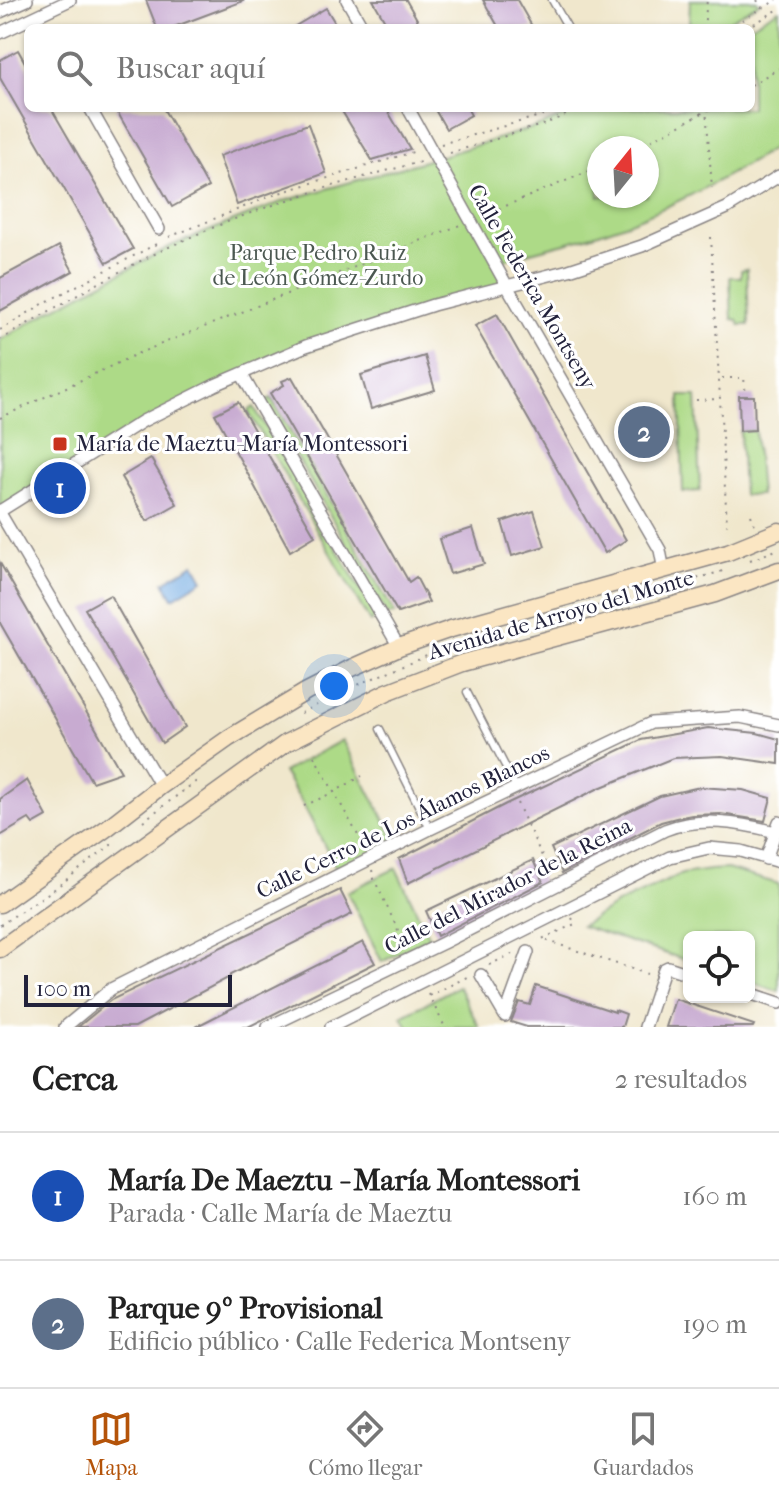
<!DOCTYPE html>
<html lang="es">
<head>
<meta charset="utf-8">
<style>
  :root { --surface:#fff; --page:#f2f2f2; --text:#222; --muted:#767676; --line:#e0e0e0; --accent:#b45309 }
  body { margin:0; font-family:"IM FELL French Canon",serif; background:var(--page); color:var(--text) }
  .controls { position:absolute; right:24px; bottom:24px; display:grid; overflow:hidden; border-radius:12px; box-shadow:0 2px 6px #0004 }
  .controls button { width:72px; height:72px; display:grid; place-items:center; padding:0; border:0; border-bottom:2px solid var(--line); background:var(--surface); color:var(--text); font:40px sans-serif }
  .compass { position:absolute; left:587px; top:136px; width:72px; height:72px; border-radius:50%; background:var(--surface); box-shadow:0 2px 6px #0004; rotate:18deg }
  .scale { position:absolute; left:24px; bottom:20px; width:208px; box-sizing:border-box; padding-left:8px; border:4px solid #22223b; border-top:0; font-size:22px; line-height:28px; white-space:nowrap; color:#22223b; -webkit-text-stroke:6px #fff; paint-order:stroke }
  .you { position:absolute; left:334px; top:686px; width:28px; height:28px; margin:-20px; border:6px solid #fff; border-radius:50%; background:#1a73e8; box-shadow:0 0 0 12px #1a73e833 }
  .badge { display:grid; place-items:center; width:52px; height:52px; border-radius:50%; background:var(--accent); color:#fff; font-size:26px; font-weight:700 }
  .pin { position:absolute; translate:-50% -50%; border:4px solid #fff; box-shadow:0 2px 8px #0006 }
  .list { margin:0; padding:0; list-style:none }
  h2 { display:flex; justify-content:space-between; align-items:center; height:104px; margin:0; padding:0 32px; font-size:34px }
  h2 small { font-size:26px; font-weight:400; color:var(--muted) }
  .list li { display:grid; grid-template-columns:52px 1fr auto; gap:24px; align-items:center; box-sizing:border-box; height:128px; padding:0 32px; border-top:2px solid var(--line) }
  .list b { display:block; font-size:30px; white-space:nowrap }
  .list p { margin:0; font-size:26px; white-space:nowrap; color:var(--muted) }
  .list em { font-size:26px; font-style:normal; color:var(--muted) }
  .icon { flex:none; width:44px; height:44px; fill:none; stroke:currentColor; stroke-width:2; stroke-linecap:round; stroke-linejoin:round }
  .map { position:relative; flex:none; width:779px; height:1027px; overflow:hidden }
  .search { position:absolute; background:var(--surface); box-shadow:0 2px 6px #0004; left:24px; right:24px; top:24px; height:88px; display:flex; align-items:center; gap:20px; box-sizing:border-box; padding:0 28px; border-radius:12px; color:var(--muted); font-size:30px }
  .sheet { height:360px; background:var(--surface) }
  nav { display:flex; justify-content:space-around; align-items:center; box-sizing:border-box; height:112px; border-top:2px solid var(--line); background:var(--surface); font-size:22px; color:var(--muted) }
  nav a { display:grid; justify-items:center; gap:4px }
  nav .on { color:var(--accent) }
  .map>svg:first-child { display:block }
  .green { fill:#adda87; stroke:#687e61; stroke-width:2; fill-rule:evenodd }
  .water { fill:#73ace3; stroke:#4a678f; stroke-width:2 }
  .building { fill:#c8abd1 }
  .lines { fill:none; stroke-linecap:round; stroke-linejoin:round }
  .lane-casing { stroke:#898484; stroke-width:9 }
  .street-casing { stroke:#898484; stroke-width:14 }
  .secondary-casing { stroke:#898484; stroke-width:19 }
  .path { stroke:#898484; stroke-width:2; stroke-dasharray:2 6; stroke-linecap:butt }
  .lane { stroke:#fff; stroke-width:6 }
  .street { stroke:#fff; stroke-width:11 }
  .secondary { stroke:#fbe6c3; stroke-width:16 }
  .poi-dot { fill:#c8321e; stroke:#fff; stroke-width:3 }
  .labels { text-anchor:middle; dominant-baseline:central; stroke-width:6; stroke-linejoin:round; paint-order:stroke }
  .park-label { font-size:22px; fill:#4c5952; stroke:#fff }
  .street-label { font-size:22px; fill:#22223b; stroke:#fff }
  .poi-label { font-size:22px; fill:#22223b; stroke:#fff; text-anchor:start }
</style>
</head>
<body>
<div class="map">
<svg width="779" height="1027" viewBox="0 0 779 1027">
  <rect width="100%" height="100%" fill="#fff"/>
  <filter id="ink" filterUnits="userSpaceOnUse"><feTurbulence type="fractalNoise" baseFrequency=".0125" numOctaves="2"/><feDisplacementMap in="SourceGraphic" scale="16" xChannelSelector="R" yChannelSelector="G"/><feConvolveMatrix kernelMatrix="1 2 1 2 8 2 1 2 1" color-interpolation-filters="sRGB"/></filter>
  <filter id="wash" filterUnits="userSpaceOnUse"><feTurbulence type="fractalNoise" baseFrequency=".006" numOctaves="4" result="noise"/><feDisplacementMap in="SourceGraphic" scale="32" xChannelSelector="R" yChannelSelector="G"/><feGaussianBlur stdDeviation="1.8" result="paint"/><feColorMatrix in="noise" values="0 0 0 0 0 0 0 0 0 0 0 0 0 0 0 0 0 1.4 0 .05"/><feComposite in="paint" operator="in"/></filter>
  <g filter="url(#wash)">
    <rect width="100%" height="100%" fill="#f0e7cc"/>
    <!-- green -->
    <g class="green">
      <polygon points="690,0 757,0 759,3 716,28 689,28"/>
      <path d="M779 9V145C719 182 664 212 596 234 563 245 528 251 495 263L507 286 433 305 215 385 0 511V340L51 310 171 246 284 201 435 158 545 124 581 108H751V28H747ZM599 148H647V196H599Z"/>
      <polygon points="747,269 749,325 740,325 738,320 732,319 730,277 741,277 741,270"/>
      <polygon points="680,396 696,396 700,491 683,492"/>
      <polygon points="271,398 395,614 387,615 265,401"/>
      <polygon points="254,407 377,618 370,622 248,411"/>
      <polygon points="755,430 760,495 743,495 740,431"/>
      <polygon points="342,740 399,847 339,874 304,806 283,772"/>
      <polygon points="396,868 429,937 382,962 347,892"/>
      <polygon points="727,869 779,884 779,991 749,981 749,937 689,937 689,961 581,926 619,903 682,874 710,870"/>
      <polygon points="458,986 479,1027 408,1027 402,1016"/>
    </g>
    <!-- water -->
    <polygon class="water" points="194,564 203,580 173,598 164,582"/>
    <g id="blocks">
      <!-- building -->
      <g class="building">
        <polygon points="146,0 242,0 243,1 171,28 157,28"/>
        <polygon points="373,0 406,0 422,28 389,28"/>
        <polygon points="483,0 517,0 533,28 499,28"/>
        <polygon points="326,8 338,28 292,28"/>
        <polygon points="18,50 28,68 28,108 51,108 133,249 107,263 0,78 0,60"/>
        <polygon points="115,108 163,108 208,187 172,207"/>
        <polygon points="340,108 386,108 410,149 372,160"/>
        <polygon points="434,108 467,108 471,115 446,129"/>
        <polygon points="308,124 326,173 237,205 219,156"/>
        <polygon points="59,246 73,271 0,311 0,278"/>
        <polygon points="497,314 626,540 605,553 475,326"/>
        <polygon points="425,356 435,390 371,409 361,375"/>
        <polygon points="292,377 409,582 416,577 429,602 398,613 270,393 284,385 282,381"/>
        <polygon points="739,396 754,396 755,430 740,431"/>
        <polygon points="238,402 315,536 290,551 215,414"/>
        <polygon points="151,459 177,504 147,521 121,477"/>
        <polygon points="534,511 545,546 512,556 502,522"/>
        <polygon points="473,528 484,564 450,574 439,539"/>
        <polygon points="0,563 121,772 92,782 0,623"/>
        <polygon points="110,595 185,727 162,743 85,609"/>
        <polygon points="708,728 757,733 779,739 779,764 722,756 673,758 599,788 408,883 399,859 506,804 641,740"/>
        <polygon points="27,780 47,816 33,824 29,819 0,836 0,799"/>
        <polygon points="700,787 743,790 771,798 765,821 721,814 692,815 676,818 661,822 562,873 551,848 660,796"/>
        <polygon points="533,860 543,882 437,936 426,911"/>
        <polygon points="340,890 352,914 230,975 230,977 135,1027 78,1027 111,1000"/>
        <polygon points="363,942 375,963 248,1027 195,1027"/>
        <polygon points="536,986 615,1012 615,1010 626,1014 622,1027 527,1027 511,1022 519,1002 530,1005"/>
        <polygon points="675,999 754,1025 753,1027 666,1027"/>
      </g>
    </g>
  </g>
  <g filter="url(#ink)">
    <use href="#blocks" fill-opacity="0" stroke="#898484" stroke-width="2"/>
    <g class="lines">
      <!-- lane casing -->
      <g class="lane-casing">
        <g id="lane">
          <polyline points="552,0 568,28"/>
          <polyline points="467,692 517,789"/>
          <polyline points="380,729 430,829"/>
        </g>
      </g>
      <!-- street casing -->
      <g class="street-casing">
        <g id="street">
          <polyline points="347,0 363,28"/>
          <polyline points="0,12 27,0"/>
          <polyline points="0,33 70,0"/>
          <polyline points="90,108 159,229"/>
          <polyline points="408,108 507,286 660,550 664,571"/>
          <polyline points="242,375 399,647"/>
          <polyline points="0,511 143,421 215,385 306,346 433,305 569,270 642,246 727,208 779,176"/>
          <polyline points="0,513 161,786"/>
          <polyline points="766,859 779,822"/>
          <polyline points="481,975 505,1016 528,952"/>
          <polyline points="749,993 779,1003"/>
          <polyline points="65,1027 111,989 430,829 651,723 740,717 779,725"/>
          <path d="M268 1027 443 943 665 830C701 816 740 823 776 832"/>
          <polyline points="331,1027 670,857 709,848 741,851 779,862"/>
          <polyline points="645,1027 664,969 668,967 689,974"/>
        </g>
      </g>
      <!-- secondary casing -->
      <g class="secondary-casing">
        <g id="secondary">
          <polyline points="0,904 107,828 161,786 229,738 307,691 352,668 399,647 451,629 728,552 779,531"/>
          <polyline points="0,949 286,743 387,692 462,663 715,594 779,570"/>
        </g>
      </g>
      <!-- path -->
      <g class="path">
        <polyline points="757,0 762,8"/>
        <polyline points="704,28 707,0"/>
        <polyline points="728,28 777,0"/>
        <polyline points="747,28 779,9"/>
        <polyline points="751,85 779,68"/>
        <polyline points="706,108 712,188"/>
        <polyline points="441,144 540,116 559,108"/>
        <polyline points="637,148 712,108"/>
        <polyline points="450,153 545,124 581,108"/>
        <polyline points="484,215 599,167"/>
        <polyline points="169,237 279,193 416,151"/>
        <polyline points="711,237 727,525"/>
        <polyline points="0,330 46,302 160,242"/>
        <path d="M0 340C56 307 112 274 171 246 252 208 338 183 424 161"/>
        <polyline points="722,378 744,378 746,396"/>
        <polyline points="696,400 719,399"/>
        <polyline points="0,418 139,353 460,225"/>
        <polyline points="751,515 755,525"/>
        <polyline points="750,560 779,549"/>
        <polyline points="566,614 656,591 726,570"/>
        <polyline points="301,713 346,690 429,654"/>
        <polyline points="314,756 364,846"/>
        <polyline points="517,803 550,873"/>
        <polyline points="304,806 334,792 362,776"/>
        <polyline points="143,821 198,780"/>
        <polyline points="372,870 374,879 405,945"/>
        <polyline points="572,918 575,924 542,939 647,974"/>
        <polyline points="0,925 53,890 115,842"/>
        <polyline points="489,965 512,954"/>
        <polyline points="428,994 445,1027"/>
        <polyline points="429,996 469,976"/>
      </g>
      <!-- lane -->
      <use href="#lane" class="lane"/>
      <!-- street -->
      <use href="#street" class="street"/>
      <!-- secondary -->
      <use href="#secondary" class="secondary"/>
    </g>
  </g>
  <!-- markers -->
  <rect class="poi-dot" x="52" y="436" width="16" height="16" rx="4"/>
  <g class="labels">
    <!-- park labels -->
    <g class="park-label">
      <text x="318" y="253">Parque Pedro Ruiz<tspan x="318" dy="25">de León Gómez-Zurdo</tspan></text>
    </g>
    <!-- street labels -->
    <g class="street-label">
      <text transform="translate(532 287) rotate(60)">Calle Federica Montseny</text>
      <text transform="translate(561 615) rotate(-16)">Avenida de Arroyo del Monte</text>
      <text transform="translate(403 822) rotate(-26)">Calle Cerro de Los Álamos Blancos</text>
      <text transform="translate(508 886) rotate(-27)">Calle del Mirador de la Reina</text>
    </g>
    <!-- poi labels -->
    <g class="poi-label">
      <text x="76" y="444">María de Maeztu-María Montessori</text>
    </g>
  </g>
</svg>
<div class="controls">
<button><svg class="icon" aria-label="locate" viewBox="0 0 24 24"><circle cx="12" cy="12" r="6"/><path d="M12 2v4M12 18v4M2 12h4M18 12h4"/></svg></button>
</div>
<svg class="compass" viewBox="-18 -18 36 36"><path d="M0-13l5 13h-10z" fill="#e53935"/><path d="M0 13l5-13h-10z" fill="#767676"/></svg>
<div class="scale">100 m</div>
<div class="you"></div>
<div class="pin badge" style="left:60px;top:488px;background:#1a4fb4">1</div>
<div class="pin badge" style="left:644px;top:432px;background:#5c6f8a">2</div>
<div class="search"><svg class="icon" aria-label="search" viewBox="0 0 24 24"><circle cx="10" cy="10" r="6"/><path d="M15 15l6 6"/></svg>Buscar aquí</div>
</div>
<section class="sheet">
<h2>Cerca<small>2 resultados</small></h2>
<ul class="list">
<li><span class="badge" style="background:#1a4fb4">1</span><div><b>María De Maeztu - María Montessori</b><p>Parada · Calle María de Maeztu</p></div><em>160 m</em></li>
<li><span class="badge" style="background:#5c6f8a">2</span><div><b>Parque 9º Provisional</b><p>Edificio público · Calle Federica Montseny</p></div><em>190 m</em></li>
</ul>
</section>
<nav>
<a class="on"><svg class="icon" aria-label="map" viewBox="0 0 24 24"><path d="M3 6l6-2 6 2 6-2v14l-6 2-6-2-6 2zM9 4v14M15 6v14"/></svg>Mapa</a>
<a><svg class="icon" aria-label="directions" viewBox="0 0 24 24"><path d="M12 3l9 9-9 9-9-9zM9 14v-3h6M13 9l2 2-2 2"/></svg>Cómo llegar</a>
<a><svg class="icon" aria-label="saved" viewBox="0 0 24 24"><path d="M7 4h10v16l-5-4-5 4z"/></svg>Guardados</a>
</nav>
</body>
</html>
